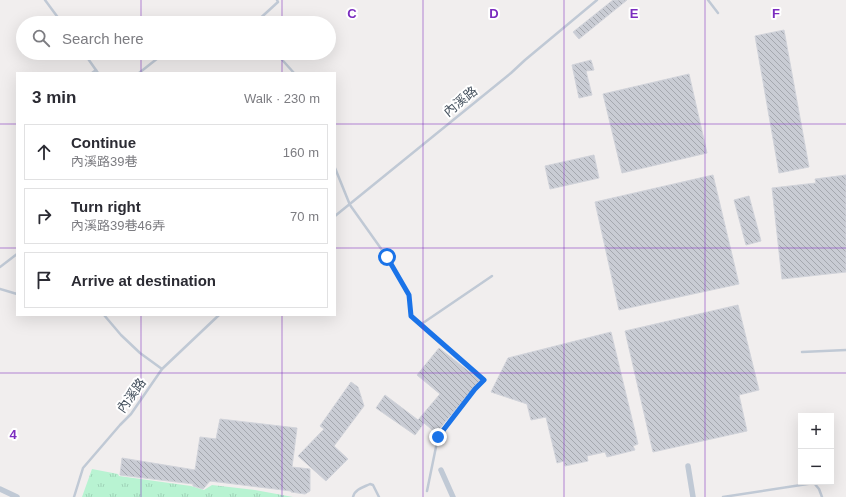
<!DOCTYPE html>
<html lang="en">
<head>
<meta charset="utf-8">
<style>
	:root { --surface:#fff; --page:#f7f7f7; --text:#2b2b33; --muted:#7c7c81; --line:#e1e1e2 }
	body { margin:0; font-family:Arial,"Noto Sans TC",sans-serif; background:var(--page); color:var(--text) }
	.controls { position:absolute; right:12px; bottom:12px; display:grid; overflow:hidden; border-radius:0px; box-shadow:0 4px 16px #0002 }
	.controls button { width:36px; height:36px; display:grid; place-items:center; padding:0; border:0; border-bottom:1px solid var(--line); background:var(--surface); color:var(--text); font:20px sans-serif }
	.stop { position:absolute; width:12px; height:12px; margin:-9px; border:3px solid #1a73e8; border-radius:50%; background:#fff }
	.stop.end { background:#1a73e8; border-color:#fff; box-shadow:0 1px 4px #0008 }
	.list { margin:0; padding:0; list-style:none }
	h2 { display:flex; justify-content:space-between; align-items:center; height:52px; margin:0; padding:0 16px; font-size:17px }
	h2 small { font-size:13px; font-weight:400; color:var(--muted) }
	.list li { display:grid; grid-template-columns:26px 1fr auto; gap:12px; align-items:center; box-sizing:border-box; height:56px; margin:0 8px 8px; padding:0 8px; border:1px solid var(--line); border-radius:0px }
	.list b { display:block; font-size:15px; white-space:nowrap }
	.list p { margin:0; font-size:13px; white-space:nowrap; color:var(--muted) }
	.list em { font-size:13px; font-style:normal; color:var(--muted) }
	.icon { flex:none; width:22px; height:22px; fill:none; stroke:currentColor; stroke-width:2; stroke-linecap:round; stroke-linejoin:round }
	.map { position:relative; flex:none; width:846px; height:497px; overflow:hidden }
	.search { position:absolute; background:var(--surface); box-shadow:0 4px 16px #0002; left:16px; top:16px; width:320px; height:44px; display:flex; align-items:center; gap:10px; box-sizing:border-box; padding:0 14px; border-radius:22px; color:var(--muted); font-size:15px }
	.panel { position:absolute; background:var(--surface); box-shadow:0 4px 16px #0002; left:16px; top:72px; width:320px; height:244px; border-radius:0px }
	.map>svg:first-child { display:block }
</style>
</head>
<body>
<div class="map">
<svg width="846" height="497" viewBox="0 0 846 497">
	<defs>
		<pattern id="park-tufts" width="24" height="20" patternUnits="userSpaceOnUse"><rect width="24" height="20" fill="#b8f3d2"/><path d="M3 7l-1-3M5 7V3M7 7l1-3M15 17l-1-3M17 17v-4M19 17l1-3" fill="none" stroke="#9fd2b7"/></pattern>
		<pattern id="building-back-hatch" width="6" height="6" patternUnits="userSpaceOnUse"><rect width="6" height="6" fill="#c9ccd4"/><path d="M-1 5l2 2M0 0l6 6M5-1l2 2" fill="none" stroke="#a5a8af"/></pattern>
	</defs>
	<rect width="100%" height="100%" fill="#f1eeee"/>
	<path fill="url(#park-tufts)" d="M92,469l26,5 1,2 72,10 13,4 8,-5 43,5 38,7h-211z"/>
	<g fill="url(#building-back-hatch)" stroke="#d1d3da">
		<path d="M613,0h14l-48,39 -6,-7z"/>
		<path d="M784,30l25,137 -30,6 -24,-137z"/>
		<path d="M591,60l3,10 -8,1 6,24 -13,3 -7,-33z"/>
		<path d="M689,74l18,79 -85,20 -19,-79z"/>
		<path d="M594,155l5,23 -49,11 -5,-23z"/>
		<path d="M713,175l26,109 -120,26 -24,-108z"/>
		<path d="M846,175v97l-64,7 -10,-91 44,-5 -1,-4z"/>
		<path d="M749,196l12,45 -15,4 -12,-45z"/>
		<path d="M738,305l21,85 -20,5 8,36 -94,21 -28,-121z"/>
		<path d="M611,332l27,112 -5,2 2,4 -28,7 -2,-5 -18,4 1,5 -23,5 -1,-5 -7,2 -11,-46 -15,3 -4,-16 -36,-12 17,-34z"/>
		<path d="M439,348l41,32 -44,53 -12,-10 -9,12 -39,-27 9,-13 33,25 22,-26 -23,-19z"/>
		<path d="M351,382l7,5 6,19 -30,40 14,13 -22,22 -28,-25 26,-27 -4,-3z"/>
		<path d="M220,419l77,9 -5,39 18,2v22l-5,3 -14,-2v-1l-81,-10 -7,8 -10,-3v-2l-73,-9 2,-17 73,12 5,-33 16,2z"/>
	</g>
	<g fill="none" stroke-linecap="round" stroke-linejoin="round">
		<g stroke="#c0c9d5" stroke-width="2.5">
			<path d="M45,0l17,23"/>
			<path d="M708,0l10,13"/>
			<path d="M255,23l23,-21 -1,-2"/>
			<path d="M84,53l14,20"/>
			<path d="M276,53l18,20"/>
			<path d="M92,73l4,-3"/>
			<path d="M139,73l19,-15"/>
			<path d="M335,168l15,37 37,52 22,38 2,21 74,64 -10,9 -37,48 -11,54"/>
			<path d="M335,216l176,-143 14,-13 72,-60"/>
			<path d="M0,267l17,-13"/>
			<path d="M0,289l17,5"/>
			<path d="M104,315l17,20 19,18 22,16"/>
			<path d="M420,325l72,-49"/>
			<path d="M802,352l44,-2"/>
			<path d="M74,497l9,-29 37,-43 11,-11 31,-45 57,-54"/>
			<path d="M353,497c2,-8 11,-10 17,-13l3,1 6,12"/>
			<path d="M723,497l91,-14 5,6 3,8"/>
		</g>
		<g stroke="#c0c9d5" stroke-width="5.5">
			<path d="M688,466l5,31"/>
			<path d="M441,470l12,27"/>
			<path d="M0,489l17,8"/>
		</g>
	</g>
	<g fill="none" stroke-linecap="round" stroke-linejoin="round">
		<path stroke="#1a73e8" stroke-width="5" d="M387,257l22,38 2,21 73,64 -9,9 -37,48"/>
	</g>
	<path fill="none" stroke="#7b2cbf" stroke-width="1" stroke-opacity="0.55" d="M141,0v23M282,0v23M423,0v497M564,0v497M705,0v497M141,53v20M282,53v20M0,124h17M335,124h511M0,248h17M335,248h511M141,315v182M282,315v182M0,373h846"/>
	<g text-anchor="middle" stroke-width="4" stroke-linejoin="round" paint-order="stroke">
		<g font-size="13" fill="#44505d" stroke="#fff">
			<text transform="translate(460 101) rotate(-39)" y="5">內溪路</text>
			<text transform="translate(131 395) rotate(-54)" y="5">內溪路</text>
		</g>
	</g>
	<g font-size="13" text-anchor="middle" font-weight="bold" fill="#7b2cbf" stroke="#fff" stroke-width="4" stroke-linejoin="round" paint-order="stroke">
		<text x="352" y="18">C</text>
		<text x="494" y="18">D</text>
		<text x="634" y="18">E</text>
		<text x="776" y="18">F</text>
		<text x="13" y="439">4</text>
	</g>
</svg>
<div class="controls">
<button>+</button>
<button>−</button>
</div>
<div class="stop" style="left:387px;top:257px"></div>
<div class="stop end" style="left:438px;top:437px"></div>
<div class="search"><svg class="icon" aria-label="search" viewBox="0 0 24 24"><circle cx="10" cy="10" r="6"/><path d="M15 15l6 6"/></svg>Search here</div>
<section class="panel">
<h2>3 min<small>Walk · 230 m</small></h2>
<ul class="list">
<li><svg class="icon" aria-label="ahead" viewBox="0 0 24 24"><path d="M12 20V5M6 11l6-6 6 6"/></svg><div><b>Continue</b><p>內溪路39巷</p></div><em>160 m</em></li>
<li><svg class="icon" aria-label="right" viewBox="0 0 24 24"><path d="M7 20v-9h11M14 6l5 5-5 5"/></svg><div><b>Turn right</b><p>內溪路39巷46弄</p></div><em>70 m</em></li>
<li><svg class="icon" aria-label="arrive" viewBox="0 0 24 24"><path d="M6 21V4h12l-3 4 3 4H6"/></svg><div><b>Arrive at destination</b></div></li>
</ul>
</section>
</div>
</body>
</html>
